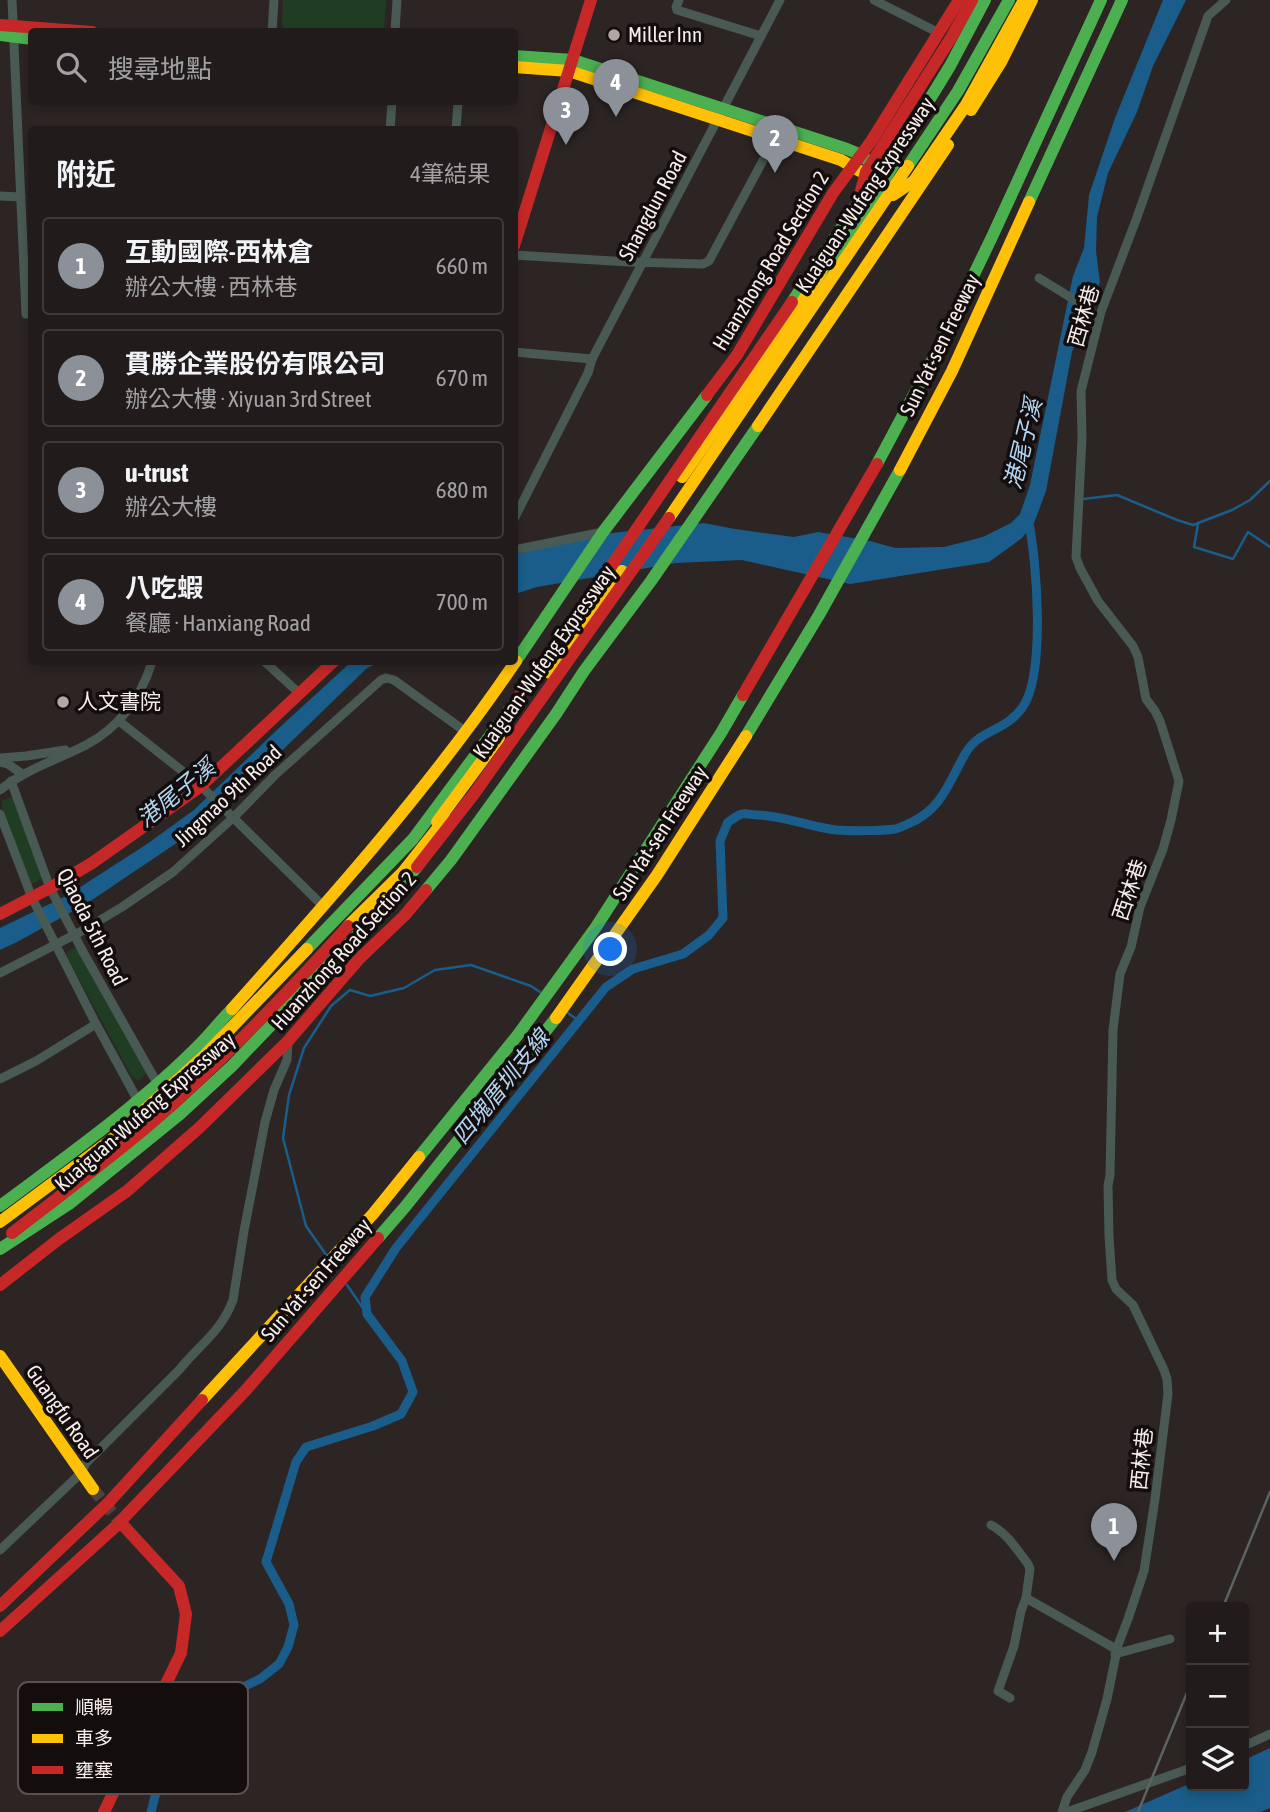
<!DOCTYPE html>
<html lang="zh-TW">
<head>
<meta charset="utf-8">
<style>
	:root { --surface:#211c1b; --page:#2d2928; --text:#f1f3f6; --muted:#a2a1a3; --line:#3e3a3a; --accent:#8c9099 }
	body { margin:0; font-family:"Asap Condensed","Noto Sans TC",sans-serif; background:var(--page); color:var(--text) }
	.controls { position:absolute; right:21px; bottom:21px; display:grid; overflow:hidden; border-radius:7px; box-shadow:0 4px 10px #0003 }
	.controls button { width:63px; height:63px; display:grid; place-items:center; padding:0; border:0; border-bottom:2px solid var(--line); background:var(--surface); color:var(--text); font:35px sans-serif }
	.you { position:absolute; left:611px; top:950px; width:24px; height:24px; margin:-18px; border:5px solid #fff; border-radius:50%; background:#1a73e8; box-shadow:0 0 0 10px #1a73e833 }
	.badge { display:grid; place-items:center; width:46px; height:46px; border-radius:50%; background:var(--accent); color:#fff; font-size:23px; font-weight:700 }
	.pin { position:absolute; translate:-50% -58px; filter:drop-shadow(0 2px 4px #0008) }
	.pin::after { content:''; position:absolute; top:37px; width:24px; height:21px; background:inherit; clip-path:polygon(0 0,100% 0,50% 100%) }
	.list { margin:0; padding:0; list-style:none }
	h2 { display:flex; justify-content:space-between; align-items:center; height:91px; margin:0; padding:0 28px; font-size:30px }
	h2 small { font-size:23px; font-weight:400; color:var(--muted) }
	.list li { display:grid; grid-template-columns:46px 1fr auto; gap:21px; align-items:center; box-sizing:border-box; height:98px; margin:0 14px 14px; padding:0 14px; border:2px solid var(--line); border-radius:7px }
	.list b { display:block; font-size:26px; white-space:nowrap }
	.list p { margin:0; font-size:23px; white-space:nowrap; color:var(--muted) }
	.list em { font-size:23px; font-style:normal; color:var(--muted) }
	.icon { flex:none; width:38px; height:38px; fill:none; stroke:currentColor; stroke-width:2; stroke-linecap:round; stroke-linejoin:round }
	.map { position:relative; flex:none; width:1270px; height:1812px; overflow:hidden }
	.search { position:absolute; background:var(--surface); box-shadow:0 4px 10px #0003; left:28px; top:28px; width:490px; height:77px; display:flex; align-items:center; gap:18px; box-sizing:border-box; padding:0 24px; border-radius:7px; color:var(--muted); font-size:26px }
	.panel { position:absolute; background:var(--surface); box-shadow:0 4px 10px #0003; left:28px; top:126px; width:490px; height:539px; border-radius:7px }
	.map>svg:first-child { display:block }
</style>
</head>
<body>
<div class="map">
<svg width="1270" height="1812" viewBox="0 0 1270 1812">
	<rect width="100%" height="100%" fill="#2c2524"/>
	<g fill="#203d23">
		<path d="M283,0h103l-2,31 -74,1 -26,-2 -2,-5z"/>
		<path d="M12,797l5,5 24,71v6l-9,5 -4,-3 -26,-73v-7z"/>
		<path d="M76,947l4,4 68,121 -10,9 -7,-6 -64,-118v-5z"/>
	</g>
	<g fill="#1a5d8a">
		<path d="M1163,0h23l-33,66 -16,46 -29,61 -11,44 -1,34 4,31 -28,70 -26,139 -12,32 -12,15 -33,24 -139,22 -108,-24 -66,3 -139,24 -22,7v-39l60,-18 129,-14 31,6 59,8 24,-5 52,9 25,7 49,-1 39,-10 28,-14 9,-9 10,-29 43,-209 11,-28 5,-53 26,-77z"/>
		<path d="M351,662h28l-13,7 -142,138 -34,27 -104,70 -69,38 -17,8v-22l68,-33 79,-51 47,-34 85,-82z"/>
		<path d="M1270,1748v60l-9,4h-136l66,-29v3h53v-26z"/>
	</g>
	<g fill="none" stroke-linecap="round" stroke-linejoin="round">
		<g stroke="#1a5d8a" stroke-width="2.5">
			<path d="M1083,499l34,-4 60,25 16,5 39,-15 18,-10 20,-19"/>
			<path d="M1198,524l-4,23 39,12 15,-27 22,15"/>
			<path d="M568,1013l11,8"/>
			<path d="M327,1256l-21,-30 -23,-88 6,-43 15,-47 27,-42 19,-16 20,6 34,-8 31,-18 36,-5 60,21 9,6"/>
			<path d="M347,1285l20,29"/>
		</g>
		<path stroke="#1a5d8a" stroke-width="9" d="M151,1812l19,-74 9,-13 43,-28 38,-18 19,-15 9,-17 6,-22 -5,-21 -23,-42 30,-100 10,-15 67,-21 28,-12 12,-22 -11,-31 -35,-47 -2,-17 31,-49 210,-261 27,-18 50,-15 26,-19 14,-17 -3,-77 8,-19c4,-2 9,-7 14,-8 4,-1 11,1 16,1 27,1 52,12 78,15 14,1 46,1 59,-1 5,-1 10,-4 15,-6 32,-14 39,-41 55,-69 14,-25 40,-22 57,-46 24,-32 15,-150 6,-189"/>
		<path stroke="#4a4342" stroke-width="12" stroke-dasharray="12 6" stroke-linecap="butt" d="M93,1489l27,33"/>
		<g stroke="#495953" stroke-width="9">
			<path d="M12,0l14,314h6"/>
			<path d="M679,0l-3,7 1,3 84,26"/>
			<path d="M874,0l65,33"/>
			<path d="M272,32l2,-32"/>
			<path d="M395,32l2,-32"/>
			<path d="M390,130l2,-28"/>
			<path d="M456,130l2,-28"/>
			<path d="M0,196l21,1"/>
			<path d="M514,255l115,7 74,2 6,-3 66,-123"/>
			<path d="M1039,278l52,32"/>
			<path d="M514,352l78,7 188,-359"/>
			<path d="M514,519l74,-146 4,-14"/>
			<path d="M514,550l89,-18"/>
			<path d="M265,662l35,32"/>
			<path d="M119,721l81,64 123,121"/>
			<path d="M0,758l26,-2 39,-6"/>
			<path d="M0,762l8,2 14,10"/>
			<path d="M11,781l39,107 32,62 75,133"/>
			<path d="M0,790c26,-21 57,-30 86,-45 34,-18 55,-48 66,-83"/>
			<path d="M0,814l32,84 64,126 41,75"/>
			<path d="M0,973l82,-42 40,-24 51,-35 61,-55 41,-42 106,-95 5,-2 8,2 72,52"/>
			<path d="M0,1079l36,-18 60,-37"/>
			<path d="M991,1525c16,8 27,26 37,39l2,5 -4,29 -5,13 -7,35 -16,45 12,7"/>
			<path d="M0,1550l81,-77 5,-10 94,-94c20,-25 41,-37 53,-69l11,-69 21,-109 9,-32 13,-30 1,-19"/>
			<path d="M1026,1598l90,51"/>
			<path d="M1115,1654l55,-15"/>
			<path d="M1244,1746l26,-12"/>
			<path d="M1062,1812l5,-15 18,-27 7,-18 15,-53 11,-54 10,-26 16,-48 11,-72 13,-105 -1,-15 -3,-9 -31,-65 -17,-16 -4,-9 -3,-44 -1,-50 2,-11 3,-145 7,-56 11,-27 9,-40 23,-58 8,-29 8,-39 -19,-60 -5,-10 -9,-12 -8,-42 -5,-11 -35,-45 -18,-33 -4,-11 6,-119 -1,-47 20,-79 35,-92 72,-204 18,-16"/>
			<path d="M1067,1812l124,-44"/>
		</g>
		<g stroke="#4caf50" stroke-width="12">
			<path d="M0,35l32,4"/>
			<path d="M514,56l59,4 274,89 14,6 6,5"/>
			<path d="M908,166l50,-75 51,-91"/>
			<path d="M1029,202l93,-202"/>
			<path d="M821,282l73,-118"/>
			<path d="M792,302l67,-101 47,-63 44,-72 35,-66"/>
			<path d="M877,464l58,-109 56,-116 110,-239"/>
			<path d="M516,661l87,-129 104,-137"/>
			<path d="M746,736l73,-121 81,-145"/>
			<path d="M426,890l25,-30 105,-146 28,-43 67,-90 107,-155"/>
			<path d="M307,949l106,-110 102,-137"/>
			<path d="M419,1157l98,-121 79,-109 125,-194 22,-38"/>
			<path d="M0,1206c67,-50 141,-102 200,-162 11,-11 21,-24 32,-35"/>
			<path d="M378,1238l27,-31 151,-189"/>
			<path d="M0,1249l69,-45 111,-90 52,-48 128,-134 57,-65"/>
		</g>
		<g stroke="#ffc107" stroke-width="12">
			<path d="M514,67l55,4 272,89 19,11"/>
			<path d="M971,110l30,-48 31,-62"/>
			<path d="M893,195l21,-14 52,-76 58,-105"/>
			<path d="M758,426l190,-281"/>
			<path d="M900,470l52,-99 77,-169"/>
			<path d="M682,477l106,-152 33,-53"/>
			<path d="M669,518l239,-352"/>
			<path d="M550,673l72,-102"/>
			<path d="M437,822l62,-84"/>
			<path d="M348,926l55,-54 42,-53"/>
			<path d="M232,1009c100,-112 200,-224 284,-348"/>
			<path d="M556,1018l101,-143 89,-139"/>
			<path d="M0,1222l116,-86 89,-81 102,-106"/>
			<path d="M0,1356l93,133"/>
			<path d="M202,1400l171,-186 46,-57"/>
		</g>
		<g stroke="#c62828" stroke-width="12">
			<path d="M0,25l92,7"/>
			<path d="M859,198l7,-26 85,-134 21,-38"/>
			<path d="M514,246l77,-246"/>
			<path d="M707,395l30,-40 96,-162 39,-53 87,-140"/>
			<path d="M743,695l134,-231"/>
			<path d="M515,702l84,-118 193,-282"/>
			<path d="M417,867l57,-73 195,-276"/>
			<path d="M0,914l50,-26 42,-25 109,-77 132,-124"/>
			<path d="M12,1233c45,-35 91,-69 135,-106 72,-62 137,-130 201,-201"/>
			<path d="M0,1285l59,-46 68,-48 72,-63 89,-87 71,-82 45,-43 22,-26"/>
			<path d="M0,1606l109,-104 93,-102"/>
			<path d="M0,1631l115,-104 131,-137 132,-152"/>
			<path d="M104,1812l77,-159 5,-39 -7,-28 -59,-64"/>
		</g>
		<g stroke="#5d6460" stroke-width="2.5">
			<path d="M1223,1607l47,-115"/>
			<path d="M1138,1812l53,-129"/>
		</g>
	</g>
	<g fill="#afa8a5" stroke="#130e0d" stroke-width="2.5">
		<circle cx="614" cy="35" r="7"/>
		<circle cx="63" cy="702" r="7"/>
	</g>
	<g text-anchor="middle" stroke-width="7" stroke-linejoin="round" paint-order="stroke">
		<g font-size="21" fill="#f5eeeb" stroke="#130e0d" text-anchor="start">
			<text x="628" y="42">Miller Inn</text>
			<text x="77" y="709">人文書院</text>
		</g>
		<g font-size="21" fill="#f5eeeb" stroke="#130e0d">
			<text transform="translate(865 195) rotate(-56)" y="7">Kuaiguan-Wufeng Expressway</text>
			<text transform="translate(653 206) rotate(-62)" y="7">Shangdun Road</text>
			<text transform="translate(771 261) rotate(-59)" y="7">Huanzhong Road Section 2</text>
			<text transform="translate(1084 316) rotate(-74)" y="7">西林巷</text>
			<text transform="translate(940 345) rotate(-64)" y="7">Sun Yat-sen Freeway</text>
			<text transform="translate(544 662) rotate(-55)" y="7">Kuaiguan-Wufeng Expressway</text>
			<text transform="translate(228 796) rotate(-43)" y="7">Jingmao 9th Road</text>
			<text transform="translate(660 833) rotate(-57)" y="7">Sun Yat-sen Freeway</text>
			<text transform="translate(1130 890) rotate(-71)" y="7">西林巷</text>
			<text transform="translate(92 927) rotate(63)" y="7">Qiaoda 5th Road</text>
			<text transform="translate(344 951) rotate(-48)" y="7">Huanzhong Road Section 2</text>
			<text transform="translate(145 1112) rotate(-41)" y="7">Kuaiguan-Wufeng Expressway</text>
			<text transform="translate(316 1280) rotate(-49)" y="7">Sun Yat-sen Freeway</text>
			<text transform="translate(62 1412) rotate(55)" y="7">Guangfu Road</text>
			<text transform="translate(1142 1459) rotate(-84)" y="7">西林巷</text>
		</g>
		<g font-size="23" font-style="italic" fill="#b3d5f2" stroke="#130e0d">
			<text transform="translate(1023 444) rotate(-76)" y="8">港尾子溪</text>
			<text transform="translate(176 793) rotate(-39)" y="8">港尾子溪</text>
			<text transform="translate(501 1087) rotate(-51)" y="8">四塊厝圳支線</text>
		</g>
	</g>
	<rect x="18" y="1682" width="230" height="112" rx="10" fill="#130e0d" stroke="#575150" stroke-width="2"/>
	<rect x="32" y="1703" width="31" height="8" fill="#4caf50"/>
	<rect x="32" y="1734" width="31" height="9" fill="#ffc107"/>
	<rect x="32" y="1766" width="31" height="8" fill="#c62828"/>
	<g font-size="19" fill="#f5eeeb">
		<text x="75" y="1714">順暢</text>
		<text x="75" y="1745">車多</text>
		<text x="75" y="1777">壅塞</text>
	</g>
</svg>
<div class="controls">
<button>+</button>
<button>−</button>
<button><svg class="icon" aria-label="layers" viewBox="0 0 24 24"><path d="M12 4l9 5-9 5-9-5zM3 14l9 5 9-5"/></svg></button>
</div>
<div class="you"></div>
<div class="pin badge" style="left:1114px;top:1561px">1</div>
<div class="pin badge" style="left:775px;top:173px">2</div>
<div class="pin badge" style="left:566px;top:145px">3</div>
<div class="pin badge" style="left:616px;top:117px">4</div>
<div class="search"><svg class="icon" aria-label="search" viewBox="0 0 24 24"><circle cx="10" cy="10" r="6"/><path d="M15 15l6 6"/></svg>搜尋地點</div>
<section class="panel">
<h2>附近<small>4筆結果</small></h2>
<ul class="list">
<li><span class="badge">1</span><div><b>互動國際-西林倉</b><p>辦公大樓 · 西林巷</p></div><em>660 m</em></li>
<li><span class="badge">2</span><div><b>貫勝企業股份有限公司</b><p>辦公大樓 · Xiyuan 3rd Street</p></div><em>670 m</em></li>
<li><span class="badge">3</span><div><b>u-trust</b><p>辦公大樓</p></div><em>680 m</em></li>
<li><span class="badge">4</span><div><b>八吃蝦</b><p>餐廳 · Hanxiang Road</p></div><em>700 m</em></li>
</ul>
</section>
</div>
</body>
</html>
